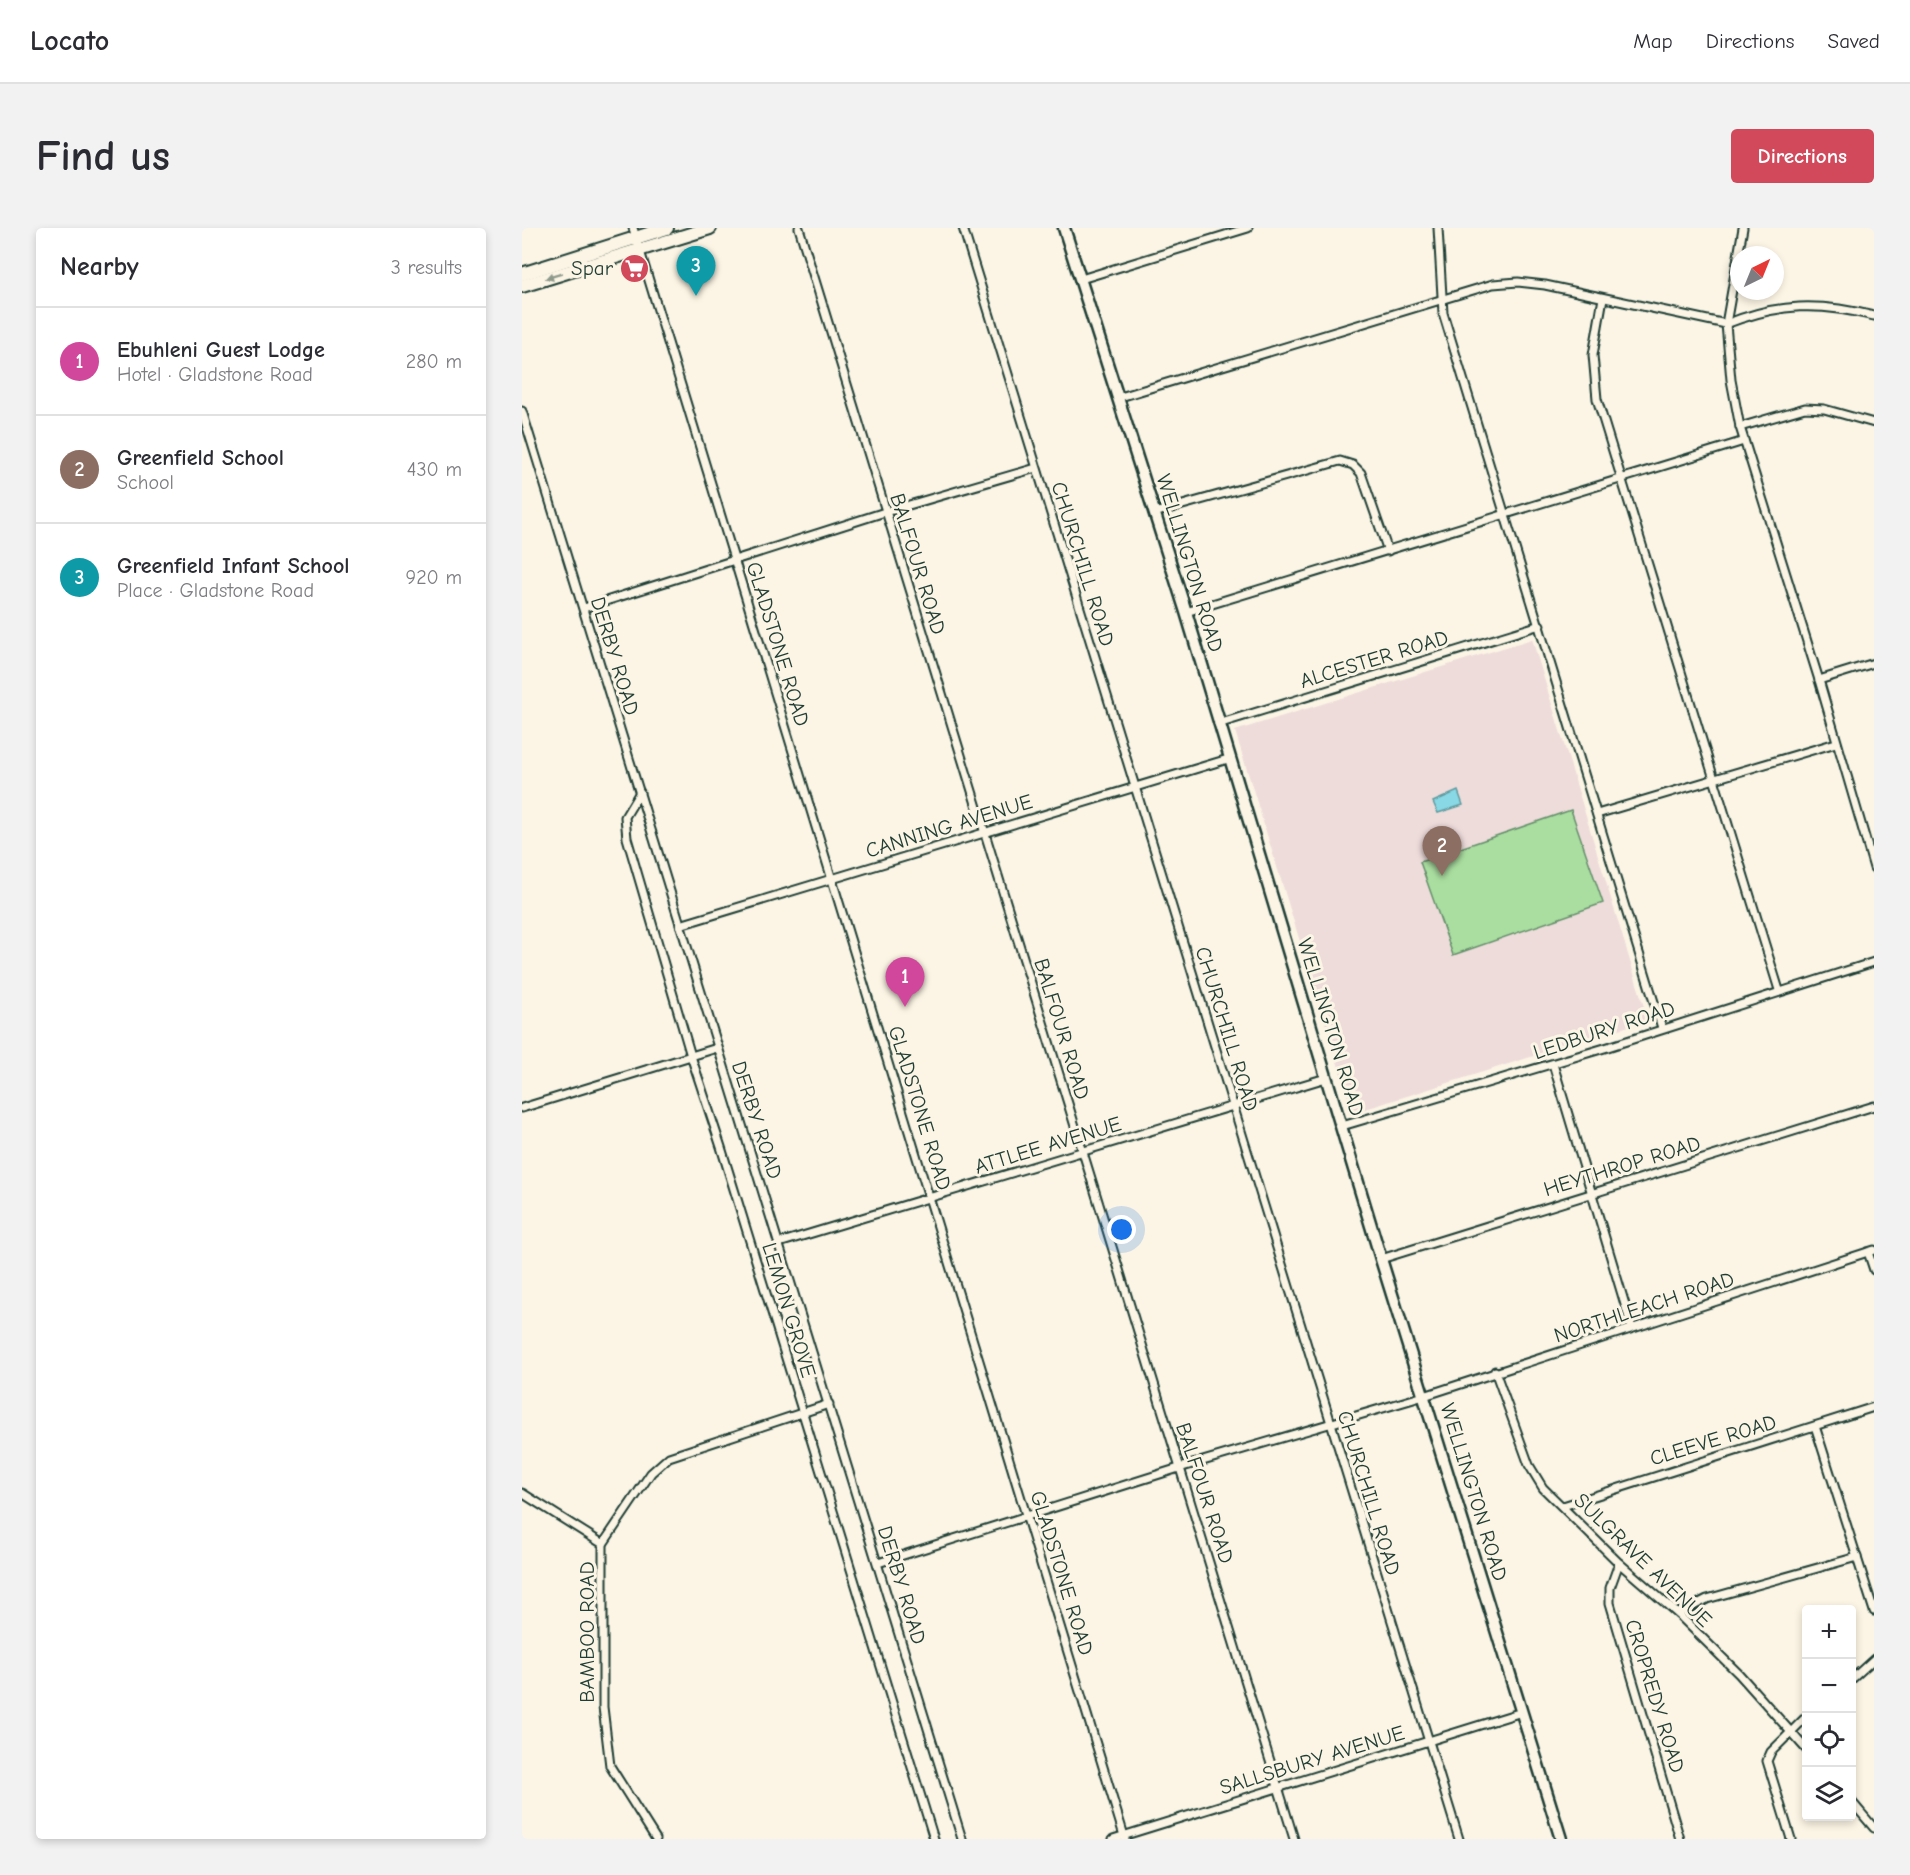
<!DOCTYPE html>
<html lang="en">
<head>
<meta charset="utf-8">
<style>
	:root { --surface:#fff; --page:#f2f2f3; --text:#2b2b33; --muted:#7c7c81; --line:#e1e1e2; --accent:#d1495b }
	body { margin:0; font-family:"Comic Neue",sans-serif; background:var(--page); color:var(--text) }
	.controls { position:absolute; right:18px; bottom:18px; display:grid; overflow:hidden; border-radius:6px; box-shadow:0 3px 9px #0003 }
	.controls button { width:54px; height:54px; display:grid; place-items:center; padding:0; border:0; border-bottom:2px solid var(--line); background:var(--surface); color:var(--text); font:30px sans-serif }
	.compass { position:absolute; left:1208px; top:18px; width:54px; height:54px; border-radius:50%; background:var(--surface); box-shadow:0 3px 9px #0003; rotate:43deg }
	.you { position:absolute; left:600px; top:1002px; width:21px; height:21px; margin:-15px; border:4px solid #fff; border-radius:50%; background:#1a73e8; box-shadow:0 0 0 9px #1a73e833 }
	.badge { display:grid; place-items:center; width:39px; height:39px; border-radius:50%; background:var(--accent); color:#fff; font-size:20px; font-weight:700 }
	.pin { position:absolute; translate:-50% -50px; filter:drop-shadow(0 2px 3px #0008) }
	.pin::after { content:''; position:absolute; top:32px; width:21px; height:18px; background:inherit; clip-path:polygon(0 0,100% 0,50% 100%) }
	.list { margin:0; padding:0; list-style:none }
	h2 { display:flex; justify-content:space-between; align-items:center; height:78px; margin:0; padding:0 24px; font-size:26px }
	h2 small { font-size:20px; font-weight:400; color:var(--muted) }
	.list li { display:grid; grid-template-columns:39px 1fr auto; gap:18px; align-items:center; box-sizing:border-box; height:108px; padding:0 24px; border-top:2px solid var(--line) }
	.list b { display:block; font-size:22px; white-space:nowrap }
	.list p { margin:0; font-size:20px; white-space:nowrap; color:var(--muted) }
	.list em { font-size:20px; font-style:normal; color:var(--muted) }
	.icon { flex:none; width:33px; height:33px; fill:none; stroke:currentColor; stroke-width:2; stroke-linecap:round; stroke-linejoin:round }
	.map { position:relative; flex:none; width:1352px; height:1611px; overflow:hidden; border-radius:6px }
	header { display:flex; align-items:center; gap:36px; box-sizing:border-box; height:84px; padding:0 30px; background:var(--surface); border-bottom:2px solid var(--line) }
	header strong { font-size:28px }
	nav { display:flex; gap:33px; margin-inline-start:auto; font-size:21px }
	.intro { display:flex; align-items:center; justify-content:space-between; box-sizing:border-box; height:144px; padding:0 36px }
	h1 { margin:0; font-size:42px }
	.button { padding:15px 27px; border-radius:6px; background:var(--accent); color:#fff; font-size:21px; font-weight:700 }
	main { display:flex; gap:36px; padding:0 36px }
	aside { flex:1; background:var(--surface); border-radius:6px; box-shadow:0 3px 9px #0003 }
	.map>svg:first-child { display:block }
</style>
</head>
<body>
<header>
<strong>Locato</strong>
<nav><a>Map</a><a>Directions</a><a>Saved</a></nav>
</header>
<div class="intro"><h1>Find us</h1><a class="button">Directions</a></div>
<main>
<aside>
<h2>Nearby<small>3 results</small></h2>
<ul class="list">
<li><span class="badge" style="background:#d1479c">1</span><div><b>Ebuhleni Guest Lodge</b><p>Hotel · Gladstone Road</p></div><em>280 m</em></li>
<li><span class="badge" style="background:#8d6e63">2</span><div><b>Greenfield School</b><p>School</p></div><em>430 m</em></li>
<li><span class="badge" style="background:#0f9aa8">3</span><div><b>Greenfield Infant School</b><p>Place · Gladstone Road</p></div><em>920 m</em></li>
</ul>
</aside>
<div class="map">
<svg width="1352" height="1611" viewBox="0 0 1352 1611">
	<rect width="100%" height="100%" fill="#fcf5e5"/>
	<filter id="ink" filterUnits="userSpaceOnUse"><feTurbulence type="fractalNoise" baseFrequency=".0167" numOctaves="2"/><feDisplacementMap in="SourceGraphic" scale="12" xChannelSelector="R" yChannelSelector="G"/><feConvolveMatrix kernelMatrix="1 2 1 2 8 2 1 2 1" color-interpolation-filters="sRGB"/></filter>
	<g filter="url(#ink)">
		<path fill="#eedcdb" d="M1010,411l116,381 -295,93 -118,-382z"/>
		<path fill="#aadea0" stroke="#648e6a" stroke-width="1.5" d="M1049,582l32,93 -150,52 -33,-93z"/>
		<path fill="#89d8e5" stroke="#5f9a9e" stroke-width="1.5" d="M936,563l5,14 -25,8 -5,-11z"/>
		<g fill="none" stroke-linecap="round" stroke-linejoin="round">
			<defs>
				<g id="minor">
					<path d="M111,0l492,1611"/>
					<path d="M277,0l495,1611"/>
					<path d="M441,0l496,1611"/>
					<path d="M916,0l5,85 219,715"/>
					<path d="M1221,0l-17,96 5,56 9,47 79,253 55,188"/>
					<path d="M559,51l167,-51"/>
					<path d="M1081,70l-10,57 4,44 182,591"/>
					<path d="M595,170l376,-114 25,-2 27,3 181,39c53,-21 93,-22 148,-8"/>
					<path d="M0,183l440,1428"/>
					<path d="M1218,199l65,-19 19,1 50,14"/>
					<path d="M632,285l186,-52 13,4 8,8 27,78"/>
					<path d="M62,380l301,-96 151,-44"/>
					<path d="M664,384l558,-171"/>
					<path d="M1297,452l55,-17"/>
					<path d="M696,496l322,-99"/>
					<path d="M118,564l-15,25 2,21 64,218 30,91 213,692"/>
					<path d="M1075,586l239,-71"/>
					<path d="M158,697l548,-166"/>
					<path d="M1031,836l79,264"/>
					<path d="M0,880l195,-60"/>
					<path d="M820,898l266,-79 266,-85"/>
					<path d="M257,1015l547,-165"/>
					<path d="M1346,1024l6,18"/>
					<path d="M859,1031l493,-153"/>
					<path d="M973,1143l34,94 14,23 76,75 59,51 61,60 67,75"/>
					<path d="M1293,1198l59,185"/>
					<path d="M0,1265l81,51"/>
					<path d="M1041,1278l311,-99"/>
					<path d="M356,1335l301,-95 245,-72 450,-146"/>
					<path d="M1097,1335l-9,25v15l70,236"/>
					<path d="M1156,1386l29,-15 150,-42"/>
					<path d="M1330,1451l22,-20"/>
					<path d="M1330,1574l22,26"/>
					<path d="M134,1611l-46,-73 -7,-59v-163l48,-71 18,-16 160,-53"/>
					<path d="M591,1611l409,-127"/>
					<path d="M1269,1611l-24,-78 4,-9 35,-35"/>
				</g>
				<path id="secondary" d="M542,0l122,384 195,647 180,580"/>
				<g id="trunk">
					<path d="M0,46l145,-46"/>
					<path d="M0,58l188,-58"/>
				</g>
			</defs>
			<use href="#minor" stroke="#1f3d34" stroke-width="11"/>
			<use href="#secondary" stroke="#1f3d34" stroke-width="15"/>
			<use href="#trunk" stroke="#1f3d34" stroke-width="16"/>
			<use href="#minor" stroke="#fcf5e5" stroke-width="7"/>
			<use href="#secondary" stroke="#fcf5e5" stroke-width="10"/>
			<use href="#trunk" stroke="#fcf5e5" stroke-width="12"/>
		</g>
		<defs><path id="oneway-solid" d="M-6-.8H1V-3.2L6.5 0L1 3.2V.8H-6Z" transform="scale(1.5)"/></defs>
		<use fill="#8e998c" href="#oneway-solid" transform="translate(32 48) rotate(163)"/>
	</g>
	<defs>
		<symbol id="supermarket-disc" viewBox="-11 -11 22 22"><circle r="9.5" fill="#d1495b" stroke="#fcf5e5"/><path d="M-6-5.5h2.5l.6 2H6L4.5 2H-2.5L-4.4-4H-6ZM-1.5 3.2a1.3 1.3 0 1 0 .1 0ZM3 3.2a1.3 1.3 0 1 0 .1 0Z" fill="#fff"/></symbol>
	</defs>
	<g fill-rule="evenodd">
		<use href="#supermarket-disc" x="96" y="24" width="33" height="33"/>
	</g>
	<g text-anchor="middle" stroke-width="6" stroke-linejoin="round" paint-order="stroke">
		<g font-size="21" fill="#1f3d34" stroke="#fcf5e5" text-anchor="end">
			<text x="91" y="47">Spar</text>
		</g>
		<g font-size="21" fill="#1f3d34" stroke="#fcf5e5">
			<text transform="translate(668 335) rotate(73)" y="7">WELLINGTON ROAD</text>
			<text transform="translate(396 336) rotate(73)" y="7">BALFOUR ROAD</text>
			<text transform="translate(561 336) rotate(73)" y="7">CHURCHILL ROAD</text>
			<text transform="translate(256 416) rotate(73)" y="7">GLADSTONE ROAD</text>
			<text transform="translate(93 428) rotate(73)" y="7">DERBY ROAD</text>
			<text transform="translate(852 431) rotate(-17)" y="7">ALCESTER ROAD</text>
			<text transform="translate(427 598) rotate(-17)" y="7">CANNING AVENUE</text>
			<text transform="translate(809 799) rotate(73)" y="7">WELLINGTON ROAD</text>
			<text transform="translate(540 801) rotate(73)" y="7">BALFOUR ROAD</text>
			<text transform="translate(705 801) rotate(73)" y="7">CHURCHILL ROAD</text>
			<text transform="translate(1082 802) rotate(-18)" y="7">LEDBURY ROAD</text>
			<text transform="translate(398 880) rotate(73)" y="7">GLADSTONE ROAD</text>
			<text transform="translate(235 892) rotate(72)" y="7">DERBY ROAD</text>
			<text transform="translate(526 917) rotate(-17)" y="7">ATTLEE AVENUE</text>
			<text transform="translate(1100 938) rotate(-17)" y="7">HEYTHROP ROAD</text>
			<text transform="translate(1122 1079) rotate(-18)" y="7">NORTHLEACH ROAD</text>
			<text transform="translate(267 1082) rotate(73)" y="7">LEMON GROVE</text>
			<text transform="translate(1191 1212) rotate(-17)" y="7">CLEEVE ROAD</text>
			<text transform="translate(952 1264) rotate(73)" y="7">WELLINGTON ROAD</text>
			<text transform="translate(683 1265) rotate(72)" y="7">BALFOUR ROAD</text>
			<text transform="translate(847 1265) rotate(73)" y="7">CHURCHILL ROAD</text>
			<text transform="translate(1121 1332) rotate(44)" y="7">SULGRAVE AVENUE</text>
			<text transform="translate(540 1345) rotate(73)" y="7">GLADSTONE ROAD</text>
			<text transform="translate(380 1357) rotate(73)" y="7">DERBY ROAD</text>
			<text transform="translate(65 1404) rotate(-90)" y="7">BAMBOO ROAD</text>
			<text transform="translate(1133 1468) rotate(73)" y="7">CROPREDY ROAD</text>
			<text transform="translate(790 1532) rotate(-17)" y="7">SALLSBURY AVENUE</text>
		</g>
	</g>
</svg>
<div class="controls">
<button>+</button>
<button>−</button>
<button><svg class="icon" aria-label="locate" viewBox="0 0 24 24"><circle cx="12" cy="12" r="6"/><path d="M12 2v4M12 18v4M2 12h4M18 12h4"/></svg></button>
<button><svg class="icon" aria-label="layers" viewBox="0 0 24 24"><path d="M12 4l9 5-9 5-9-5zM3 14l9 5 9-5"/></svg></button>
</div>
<svg class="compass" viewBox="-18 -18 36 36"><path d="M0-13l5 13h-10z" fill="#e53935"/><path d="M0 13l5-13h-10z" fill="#7c7c81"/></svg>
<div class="you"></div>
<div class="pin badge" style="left:383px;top:779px;background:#d1479c">1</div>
<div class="pin badge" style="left:920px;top:648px;background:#8d6e63">2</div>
<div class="pin badge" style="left:174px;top:68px;background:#0f9aa8">3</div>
</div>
</main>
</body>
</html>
